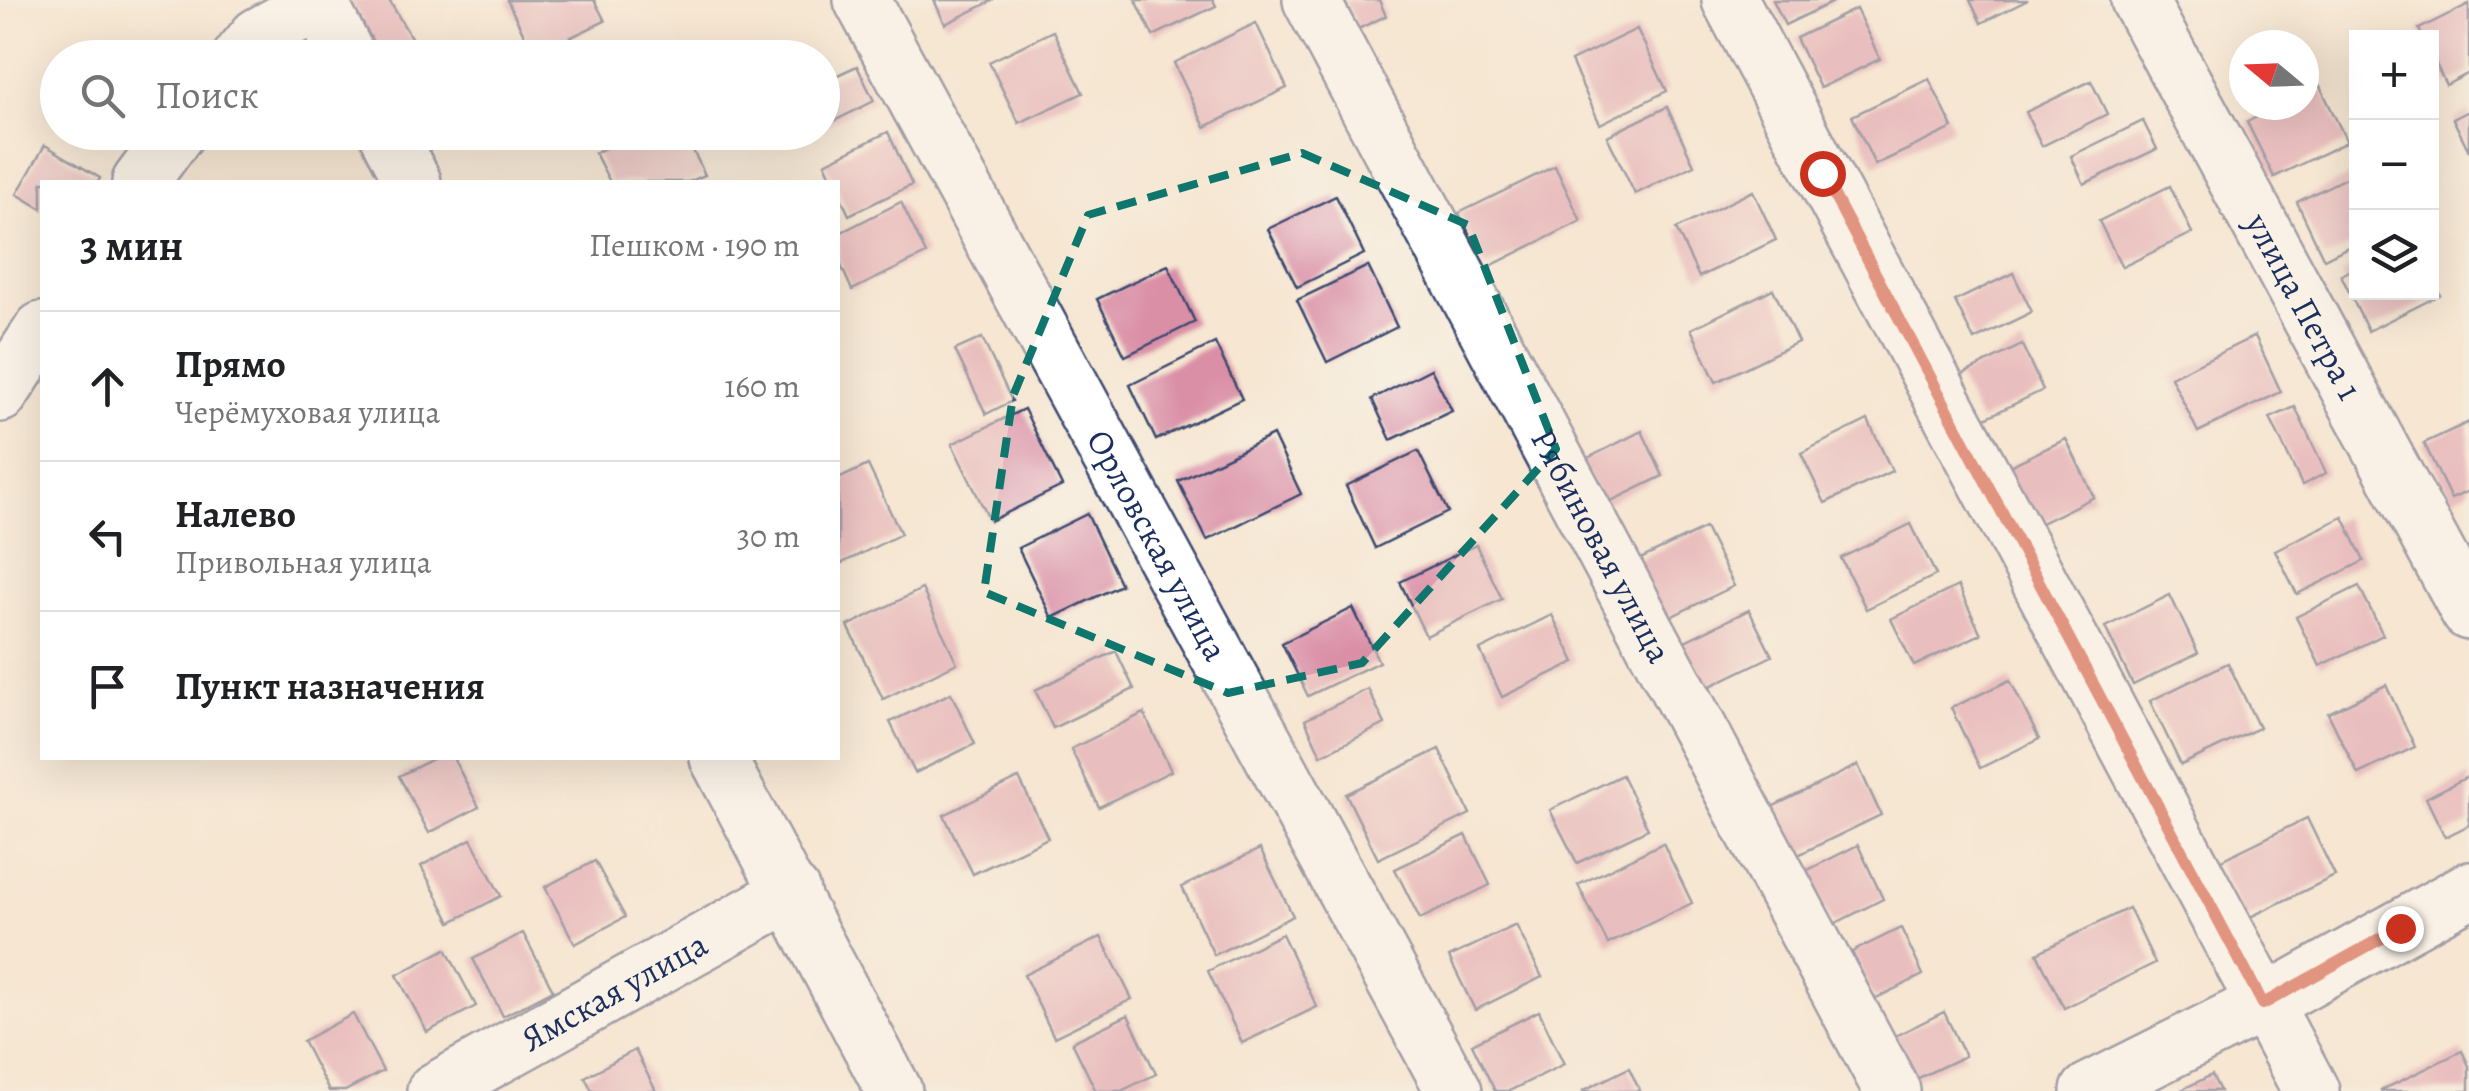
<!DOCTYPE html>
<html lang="ru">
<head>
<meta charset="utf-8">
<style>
	:root { --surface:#fff; --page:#f2f2f2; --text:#202124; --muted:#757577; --line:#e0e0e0 }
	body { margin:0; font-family:Alegreya,serif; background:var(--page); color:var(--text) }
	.controls { position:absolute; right:30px; top:30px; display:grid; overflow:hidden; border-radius:0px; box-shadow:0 10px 40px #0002 }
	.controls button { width:90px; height:90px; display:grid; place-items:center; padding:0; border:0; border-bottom:2px solid var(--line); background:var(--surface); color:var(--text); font:50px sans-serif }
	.compass { position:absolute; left:2229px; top:30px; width:90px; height:90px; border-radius:50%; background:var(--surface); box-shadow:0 10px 40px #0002; rotate:289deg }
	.stop { position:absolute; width:30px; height:30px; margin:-22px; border:8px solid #c8321e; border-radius:50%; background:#fff }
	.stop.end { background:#c8321e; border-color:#fff; box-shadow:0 2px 10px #0008 }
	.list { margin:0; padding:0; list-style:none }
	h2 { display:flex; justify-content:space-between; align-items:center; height:130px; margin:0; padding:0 40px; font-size:42px }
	h2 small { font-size:32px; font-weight:400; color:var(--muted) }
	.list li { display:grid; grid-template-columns:65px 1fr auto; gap:30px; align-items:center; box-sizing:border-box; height:150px; padding:0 40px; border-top:2px solid var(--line) }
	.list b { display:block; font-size:38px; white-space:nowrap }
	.list p { margin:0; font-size:32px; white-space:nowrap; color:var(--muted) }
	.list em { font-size:32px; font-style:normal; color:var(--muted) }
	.icon { flex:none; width:55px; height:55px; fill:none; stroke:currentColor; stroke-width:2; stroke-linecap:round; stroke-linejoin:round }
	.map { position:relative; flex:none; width:2469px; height:1091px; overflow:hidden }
	.search { position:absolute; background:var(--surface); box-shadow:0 10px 40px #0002; left:40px; top:40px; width:800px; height:110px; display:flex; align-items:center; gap:25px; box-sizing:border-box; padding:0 35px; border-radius:55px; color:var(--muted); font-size:38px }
	.panel { position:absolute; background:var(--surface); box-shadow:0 10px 40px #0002; left:40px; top:180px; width:800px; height:580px; border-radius:0px }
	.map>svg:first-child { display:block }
</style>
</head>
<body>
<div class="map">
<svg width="2469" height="1091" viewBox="0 0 2469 1091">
	<rect width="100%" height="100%" fill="#f7f3e8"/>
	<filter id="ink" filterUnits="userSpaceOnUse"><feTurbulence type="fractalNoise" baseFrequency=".01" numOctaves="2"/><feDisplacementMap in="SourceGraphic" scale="20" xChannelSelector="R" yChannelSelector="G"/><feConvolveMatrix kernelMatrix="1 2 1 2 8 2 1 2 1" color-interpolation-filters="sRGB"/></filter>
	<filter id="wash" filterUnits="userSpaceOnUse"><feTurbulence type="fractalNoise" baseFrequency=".0048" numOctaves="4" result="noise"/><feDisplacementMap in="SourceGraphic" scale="40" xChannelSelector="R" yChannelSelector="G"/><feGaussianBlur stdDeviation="2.25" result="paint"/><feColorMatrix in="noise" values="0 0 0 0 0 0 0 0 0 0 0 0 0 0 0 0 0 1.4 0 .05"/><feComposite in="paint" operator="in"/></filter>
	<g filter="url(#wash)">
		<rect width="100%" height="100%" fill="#f6e6d2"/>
		<g id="blocks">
			<g fill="#da8fa7">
				<path d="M350,0h39l30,51 -13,7h-24z"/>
				<path d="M507,0h87l11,21 -71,34z"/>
				<path d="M934,0h60l-49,24z"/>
				<path d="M1136,0h77l3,6 -63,30z"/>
				<path d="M1344,0h35l7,16 -28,13z"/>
				<path d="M1773,0h64l-52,25z"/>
				<path d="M1970,0h58l-47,23z"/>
				<path d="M2469,4v69l-23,12 -14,-29v-18h-9l-4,-9z"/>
				<path d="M1856,9l24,50 -60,29 -24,-50z"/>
				<path d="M1256,23l31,65 -82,39 -31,-64z"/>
				<path d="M1637,29l30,62 -67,33 -29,-63z"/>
				<path d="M1053,31l30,62 -64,30 -30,-61z"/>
				<path d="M857,66l17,35 -52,26v-45z"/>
				<path d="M1929,79l24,49 -78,37 -23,-49z"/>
				<path d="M2091,81l16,33 -65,32 -16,-34z"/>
				<path d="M2320,86l27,56 -73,35 -27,-55 34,-17h23v-11z"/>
				<path d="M1667,107l27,58 -59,29 -28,-58z"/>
				<path d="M2469,111v40l-16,-32z"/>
				<path d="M2143,121l14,28 -73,35 -13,-28z"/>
				<path d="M575,132h38l-31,15z"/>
				<path d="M637,132h47l21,43 -16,7h-79l-15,-29z"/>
				<path d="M888,132l24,53 -63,30 -24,-52z"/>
				<path d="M45,145l55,33 -2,4h-56v27l-25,-15z"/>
				<path d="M1555,166l26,55 -95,47 -27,-55z"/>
				<path d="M2356,173v70l-32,16 -27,-57z"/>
				<path d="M2170,186l22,47 -70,34 -23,-46z"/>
				<path d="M1753,191l23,49 -77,37 -23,-48z"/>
				<path d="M1336,196l28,58 -67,33 -29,-58z"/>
				<path d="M901,202l25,52 -74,36 -14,-31v-25z"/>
				<path d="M1168,265l27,57 -70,34 -28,-57z"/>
				<path d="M1368,266l29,61 -70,35 -30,-62z"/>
				<path d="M2356,267v25h76v-15l8,18 -72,36 -27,-56z"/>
				<path d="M2013,273l19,39 -58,28 -19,-39z"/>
				<path d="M1773,289l25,53 -82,40 -25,-53z"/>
				<path d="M2255,336l26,56 -83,40 -27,-55z"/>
				<path d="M982,338l30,63 -26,13 -31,-64z"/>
				<path d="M1215,343l27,56 -86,41 -26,-55z"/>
				<path d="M2022,345l21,45 -64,31 -22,-44z"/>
				<path d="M1431,369l21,42 -61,29 -19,-41z"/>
				<path d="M2295,407l31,66 -24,12 -32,-67z"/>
				<path d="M1024,409l38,77 -72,35 -38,-77z"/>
				<path d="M1868,420l24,51 -67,32 -24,-50z"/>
				<path d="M2469,422v69l-18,8 -27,-56z"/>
				<path d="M1642,431l21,45 -62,30 -21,-44z"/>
				<path d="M1273,435l28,59 -94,46 -29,-59z"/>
				<path d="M2066,439l28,58 -63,31 -28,-59z"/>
				<path d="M1418,451l30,61 -73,36 -29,-62z"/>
				<path d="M868,465l33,69 -63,31v-86z"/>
				<path d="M1087,514l34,71 -69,33 -34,-70z"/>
				<path d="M2343,517l21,44 -67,33 -22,-44z"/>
				<path d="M1911,524l25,51 -70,34 -25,-51z"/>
				<path d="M1705,528l29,58 -70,34 -28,-59z"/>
				<path d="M1476,545l26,54 -76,37 -26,-54z"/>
				<path d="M1958,586l23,48 -67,32 -23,-47z"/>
				<path d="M2359,586l24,49 -63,31 -24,-49z"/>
				<path d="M922,589l35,74 -74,36 -35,-73z"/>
				<path d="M2170,595l28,58 -65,32 -28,-58z"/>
				<path d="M1353,608l26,54 -71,34 -26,-53z"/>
				<path d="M1749,610l23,46 -68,33 -23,-46z"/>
				<path d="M1552,615l23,47 -73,35 -22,-47z"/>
				<path d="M1116,651l18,38 -81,39 -18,-38z"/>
				<path d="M2228,663l31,65 -78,37 -31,-64z"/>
				<path d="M2010,680l29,59 -59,29 -29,-60z"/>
				<path d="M2386,685l29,62 -57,27 -30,-61z"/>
				<path d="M1368,689l17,35 -64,31 -16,-35z"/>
				<path d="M951,693l24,51 -60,29 -25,-51z"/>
				<path d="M1144,713l27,58 -72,36 -28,-58z"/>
				<path d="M1439,749l31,65 -92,45 -32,-65z"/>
				<path d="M435,758h18l26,49 -50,26 -30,-57z"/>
				<path d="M1858,765l23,50 -85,41 -24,-49z"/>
				<path d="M1622,775l26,54 -71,34 -27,-53z"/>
				<path d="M2469,776v49l-24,12 -19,-39z"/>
				<path d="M1019,778l29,60 -75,36 -29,-59z"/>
				<path d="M2307,818l28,58 -91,44 -27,-58z"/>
				<path d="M1466,835l24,50 -70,34 -25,-50z"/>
				<path d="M471,839l30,57 -50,26 -30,-56z"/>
				<path d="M1663,843l29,60 -84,41 -30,-59z"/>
				<path d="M1858,845l25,54 -51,26 -26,-54z"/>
				<path d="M1260,849l33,67 -79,39 -32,-68z"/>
				<path d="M595,861l30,56 -50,27 -30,-57z"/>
				<path d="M2129,908l26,55 -91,45 -27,-55z"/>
				<path d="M1516,925l26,52 -67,33 -26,-53z"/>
				<path d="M1901,928l22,47 -49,24 -22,-47z"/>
				<path d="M523,933l30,57 -50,26 -30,-57z"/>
				<path d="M1282,934l35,73 -75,36 -34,-72z"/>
				<path d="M1101,937l31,62 -78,38 -30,-62z"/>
				<path d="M446,949l30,57 -49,26 -30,-57z"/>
				<path d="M1539,1011l25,53 -55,27h-14l-23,-47z"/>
				<path d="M1944,1012l21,44 -55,26 -21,-43z"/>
				<path d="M353,1014l30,57 -38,20h-16l-26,-50z"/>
				<path d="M1128,1015l28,59 -35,17h-25l-24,-49z"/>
				<path d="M635,1050l21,41h-64l-7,-14z"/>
				<path d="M2462,1051l7,15v25h-89z"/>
				<path d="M1629,1068l11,23h-58z"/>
				<path d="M2212,1075l8,16h-41z"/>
			</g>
		</g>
	</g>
	<g filter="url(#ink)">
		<use href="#blocks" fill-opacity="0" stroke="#3c4a6f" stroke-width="2.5"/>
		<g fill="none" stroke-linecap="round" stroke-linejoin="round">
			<defs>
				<g id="minor">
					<path id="s1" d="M862,0l592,1091"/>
					<path id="s2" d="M1311,0l581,1091"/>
					<path d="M1730,0l581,1091"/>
					<path id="s3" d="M2139,0l330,612"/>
					<path d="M240,58l18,-22 61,-34"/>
					<path d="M140,182l37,-50"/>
					<path d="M0,394l42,-64"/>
					<path id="s4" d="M435,1091l357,-199"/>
					<path d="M2089,1091l174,-87 206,-114"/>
				</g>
				<g id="major">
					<path d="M318,0l30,58"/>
					<path d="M387,132l26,50"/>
					<path d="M718,758l176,333"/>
				</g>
			</defs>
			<use href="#minor" stroke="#3c4a6f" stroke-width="60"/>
			<use href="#major" stroke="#3c4a6f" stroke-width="60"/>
			<use href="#minor" stroke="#fff" stroke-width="55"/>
			<use href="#major" stroke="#fff" stroke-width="55"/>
		</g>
	</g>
	<g fill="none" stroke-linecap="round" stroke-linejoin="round" filter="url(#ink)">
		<path stroke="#c8321e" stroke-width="12" d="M1822,173l441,831 137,-76"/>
	</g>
	<path d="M0 0H2469V1091H0ZM1302,153l166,72 88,224 -194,214 -134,30 -244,-101 29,-196 75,-181z" fill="#f6e6d2" fill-opacity=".55" fill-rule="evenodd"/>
	<path fill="none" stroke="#0f766e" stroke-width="8" stroke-dasharray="20 12" stroke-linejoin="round" d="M1302,153l166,72 88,224 -194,214 -134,30 -244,-101 29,-196 75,-181z"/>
	<g text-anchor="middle" stroke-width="8" stroke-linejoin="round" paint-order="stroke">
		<g font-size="35" fill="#1b2f5e" stroke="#f7f3e8">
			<text dy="12" stroke="none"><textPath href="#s3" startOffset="348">улица Петра 1</textPath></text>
			<text dy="12" stroke="none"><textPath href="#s1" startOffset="620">Орловская улица</textPath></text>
			<text dy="12" stroke="none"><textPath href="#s2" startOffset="618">Рябиновая улица</textPath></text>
			<text dy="12" stroke="none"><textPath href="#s4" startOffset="205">Ямская улица</textPath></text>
		</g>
	</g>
</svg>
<div class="controls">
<button>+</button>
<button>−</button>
<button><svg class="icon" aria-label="layers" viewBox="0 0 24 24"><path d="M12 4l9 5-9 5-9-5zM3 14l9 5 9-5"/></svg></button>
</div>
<svg class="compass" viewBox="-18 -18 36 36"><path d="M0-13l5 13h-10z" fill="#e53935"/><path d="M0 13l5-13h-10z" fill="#757577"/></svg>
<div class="stop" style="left:1822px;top:173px"></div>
<div class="stop end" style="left:2400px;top:928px"></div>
<div class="search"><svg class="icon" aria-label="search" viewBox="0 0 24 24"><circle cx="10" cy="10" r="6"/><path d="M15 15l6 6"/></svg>Поиск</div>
<section class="panel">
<h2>3 мин<small>Пешком · 190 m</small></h2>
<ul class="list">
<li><svg class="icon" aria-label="ahead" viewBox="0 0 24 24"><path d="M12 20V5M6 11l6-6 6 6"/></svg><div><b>Прямо</b><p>Черёмуховая улица</p></div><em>160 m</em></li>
<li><svg class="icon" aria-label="left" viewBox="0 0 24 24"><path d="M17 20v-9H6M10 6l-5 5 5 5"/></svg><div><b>Налево</b><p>Привольная улица</p></div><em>30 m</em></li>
<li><svg class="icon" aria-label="arrive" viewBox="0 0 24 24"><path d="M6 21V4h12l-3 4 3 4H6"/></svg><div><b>Пункт назначения</b></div></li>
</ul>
</section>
</div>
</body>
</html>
